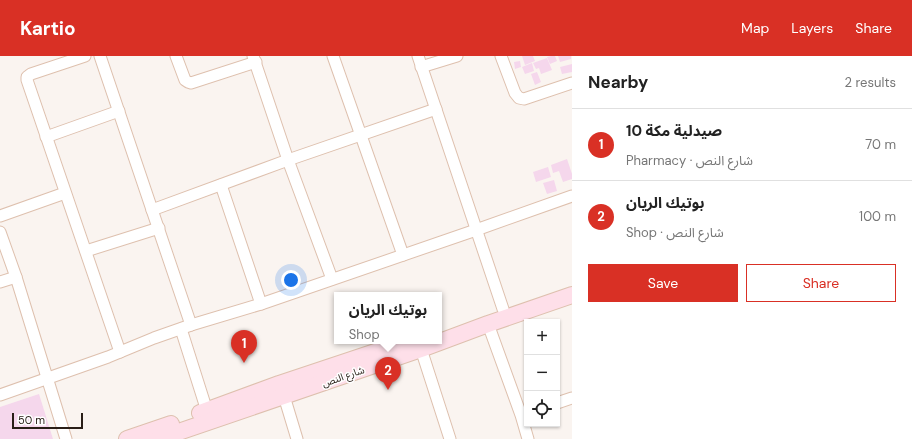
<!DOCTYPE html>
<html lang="en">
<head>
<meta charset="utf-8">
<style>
	:root { --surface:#fff; --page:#f2f2f2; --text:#222; --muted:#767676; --line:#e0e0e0; --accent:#d93025 }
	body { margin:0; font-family:"DM Sans","Noto Sans Arabic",sans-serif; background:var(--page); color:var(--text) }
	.controls { position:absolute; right:12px; bottom:12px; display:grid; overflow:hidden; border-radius:0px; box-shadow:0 1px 3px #0004 }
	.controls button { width:36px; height:36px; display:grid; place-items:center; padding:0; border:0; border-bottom:1px solid var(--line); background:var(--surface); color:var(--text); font:20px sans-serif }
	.scale { position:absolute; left:12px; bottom:10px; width:71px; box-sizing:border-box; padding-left:4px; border:2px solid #291e17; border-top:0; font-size:11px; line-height:14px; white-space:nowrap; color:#291e17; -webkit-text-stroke:3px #fff; paint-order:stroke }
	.you { position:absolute; left:291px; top:224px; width:14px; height:14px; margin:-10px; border:3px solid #fff; border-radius:50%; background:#1a73e8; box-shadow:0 0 0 6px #1a73e833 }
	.badge { display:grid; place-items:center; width:26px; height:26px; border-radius:50%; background:var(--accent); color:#fff; font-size:13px; font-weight:700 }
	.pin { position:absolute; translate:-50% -33px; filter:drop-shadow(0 1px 2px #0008) }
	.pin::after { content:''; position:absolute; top:21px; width:14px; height:12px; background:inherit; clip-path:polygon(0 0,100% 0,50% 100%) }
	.popup { position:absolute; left:334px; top:236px; width:108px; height:52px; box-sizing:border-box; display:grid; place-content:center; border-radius:0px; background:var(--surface); filter:drop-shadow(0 1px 3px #0005); font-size:13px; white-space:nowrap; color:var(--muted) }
	.popup b { font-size:15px; color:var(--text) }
	.popup::after { content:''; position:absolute; left:50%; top:100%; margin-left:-8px; border:8px solid transparent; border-top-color:var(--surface) }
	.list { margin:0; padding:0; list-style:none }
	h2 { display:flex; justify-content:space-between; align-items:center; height:52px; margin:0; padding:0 16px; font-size:17px }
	h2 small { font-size:13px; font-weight:400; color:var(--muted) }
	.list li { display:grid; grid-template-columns:26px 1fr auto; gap:12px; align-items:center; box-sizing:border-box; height:72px; padding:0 16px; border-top:1px solid var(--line) }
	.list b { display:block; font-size:15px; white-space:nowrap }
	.list p { margin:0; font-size:13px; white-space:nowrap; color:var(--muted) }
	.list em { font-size:13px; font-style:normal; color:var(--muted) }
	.actions { display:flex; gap:8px; padding:12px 16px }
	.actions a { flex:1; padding:9px 0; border:1px solid var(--accent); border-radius:0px; text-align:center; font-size:14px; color:var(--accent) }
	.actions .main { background:var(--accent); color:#fff }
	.icon { flex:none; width:22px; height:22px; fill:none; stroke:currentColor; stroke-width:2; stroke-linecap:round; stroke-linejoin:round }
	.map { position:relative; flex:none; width:572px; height:383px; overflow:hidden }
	header { display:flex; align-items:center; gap:24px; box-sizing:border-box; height:56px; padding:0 20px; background:var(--accent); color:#fff }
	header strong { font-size:19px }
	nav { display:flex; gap:22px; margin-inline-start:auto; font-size:14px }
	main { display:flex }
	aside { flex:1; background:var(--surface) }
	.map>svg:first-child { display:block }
</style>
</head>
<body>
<header>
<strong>Kartio</strong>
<nav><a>Map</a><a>Layers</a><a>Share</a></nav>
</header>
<main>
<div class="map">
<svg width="572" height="383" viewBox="0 0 572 383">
	<rect width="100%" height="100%" fill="#faf4f0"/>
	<g fill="#f5d7ec">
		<path d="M522,0h11l2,5 -10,4z"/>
		<path d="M551,0h4l2,5 -7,3 -3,-7z"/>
		<path d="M558,0h13v3l-11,3z"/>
		<path d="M547,2l5,12 -11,4 -2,-6 -3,1 -3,-6z"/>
		<path d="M520,5l1,6 -6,2 -1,-7z"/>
		<path d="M532,7l2,8 -9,3 -3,-7z"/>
		<path d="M572,8v8l-10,2 -2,-7z"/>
		<path d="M537,16l4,10 -6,3 -4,-11z"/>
		<path d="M567,103l5,15v5l-9,3 -4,-11 -6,2 -2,-8z"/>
		<path d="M548,111l3,10 -15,5 -3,-10z"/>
		<path d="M554,124l3,11 -10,3 -4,-11z"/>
		<path d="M39,338l14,45h-53v-32z"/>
	</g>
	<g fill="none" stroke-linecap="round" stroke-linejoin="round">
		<defs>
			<g id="minor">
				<path d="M85,0l-54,18 -4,3v3l93,272"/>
				<path d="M100,0l91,269"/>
				<path d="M176,0l9,24 3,2 3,1 65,-21"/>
				<path d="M253,0l35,104 44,119"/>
				<path d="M333,0l70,199"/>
				<path d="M418,0l85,253"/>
				<path d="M501,0l14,37 4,5 5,1 48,-16"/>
				<path d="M421,11l36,-11"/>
				<path d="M46,81l73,-26"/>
				<path d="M221,129l40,119"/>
				<path d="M152,154l136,-50 148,-51"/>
				<path d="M0,160l65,-23"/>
				<path d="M0,176l16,45 50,162"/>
				<path d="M86,195l73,-23"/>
				<path d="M0,226l16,-5"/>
				<path d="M488,268l33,91 7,24"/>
				<path d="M181,273l26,82"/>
				<path d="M421,293l29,90"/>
				<path d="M0,339l108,-38 46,-19 37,-13 70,-21 215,-74 96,-34"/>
				<path d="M284,340l13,43"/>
				<path d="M557,347l15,-5"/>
			</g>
			<g id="secondary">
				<path d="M200,357l79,-29 129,-43"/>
				<path d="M127,383l44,-15"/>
				<path d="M158,383l263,-90 67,-25 84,-29"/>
			</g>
		</defs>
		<use href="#minor" stroke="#dec0ae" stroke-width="13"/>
		<use href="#secondary" stroke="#dec0ae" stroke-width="18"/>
		<use href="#minor" stroke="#fff" stroke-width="11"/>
		<use href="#secondary" stroke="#fedfe9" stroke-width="16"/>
	</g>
	<g text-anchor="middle" stroke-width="3" stroke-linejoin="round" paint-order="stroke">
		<g font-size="10" fill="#291e17" stroke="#fff">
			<text transform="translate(343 320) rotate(-19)" y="4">شارع النص</text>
		</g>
	</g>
</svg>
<div class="controls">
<button>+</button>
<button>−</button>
<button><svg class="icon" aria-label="locate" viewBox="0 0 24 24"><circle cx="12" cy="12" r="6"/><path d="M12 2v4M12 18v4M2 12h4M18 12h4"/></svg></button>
</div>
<div class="scale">50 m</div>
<div class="you"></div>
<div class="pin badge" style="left:244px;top:307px">1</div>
<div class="pin badge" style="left:388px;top:334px">2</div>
<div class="popup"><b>بوتيك الريان</b>Shop</div>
</div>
<aside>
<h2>Nearby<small>2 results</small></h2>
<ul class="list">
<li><span class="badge">1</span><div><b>صيدلية مكة 10</b><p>Pharmacy · شارع النص</p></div><em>70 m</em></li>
<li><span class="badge">2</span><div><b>بوتيك الريان</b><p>Shop · شارع النص</p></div><em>100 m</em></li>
</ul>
<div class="actions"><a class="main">Save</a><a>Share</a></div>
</aside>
</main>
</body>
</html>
